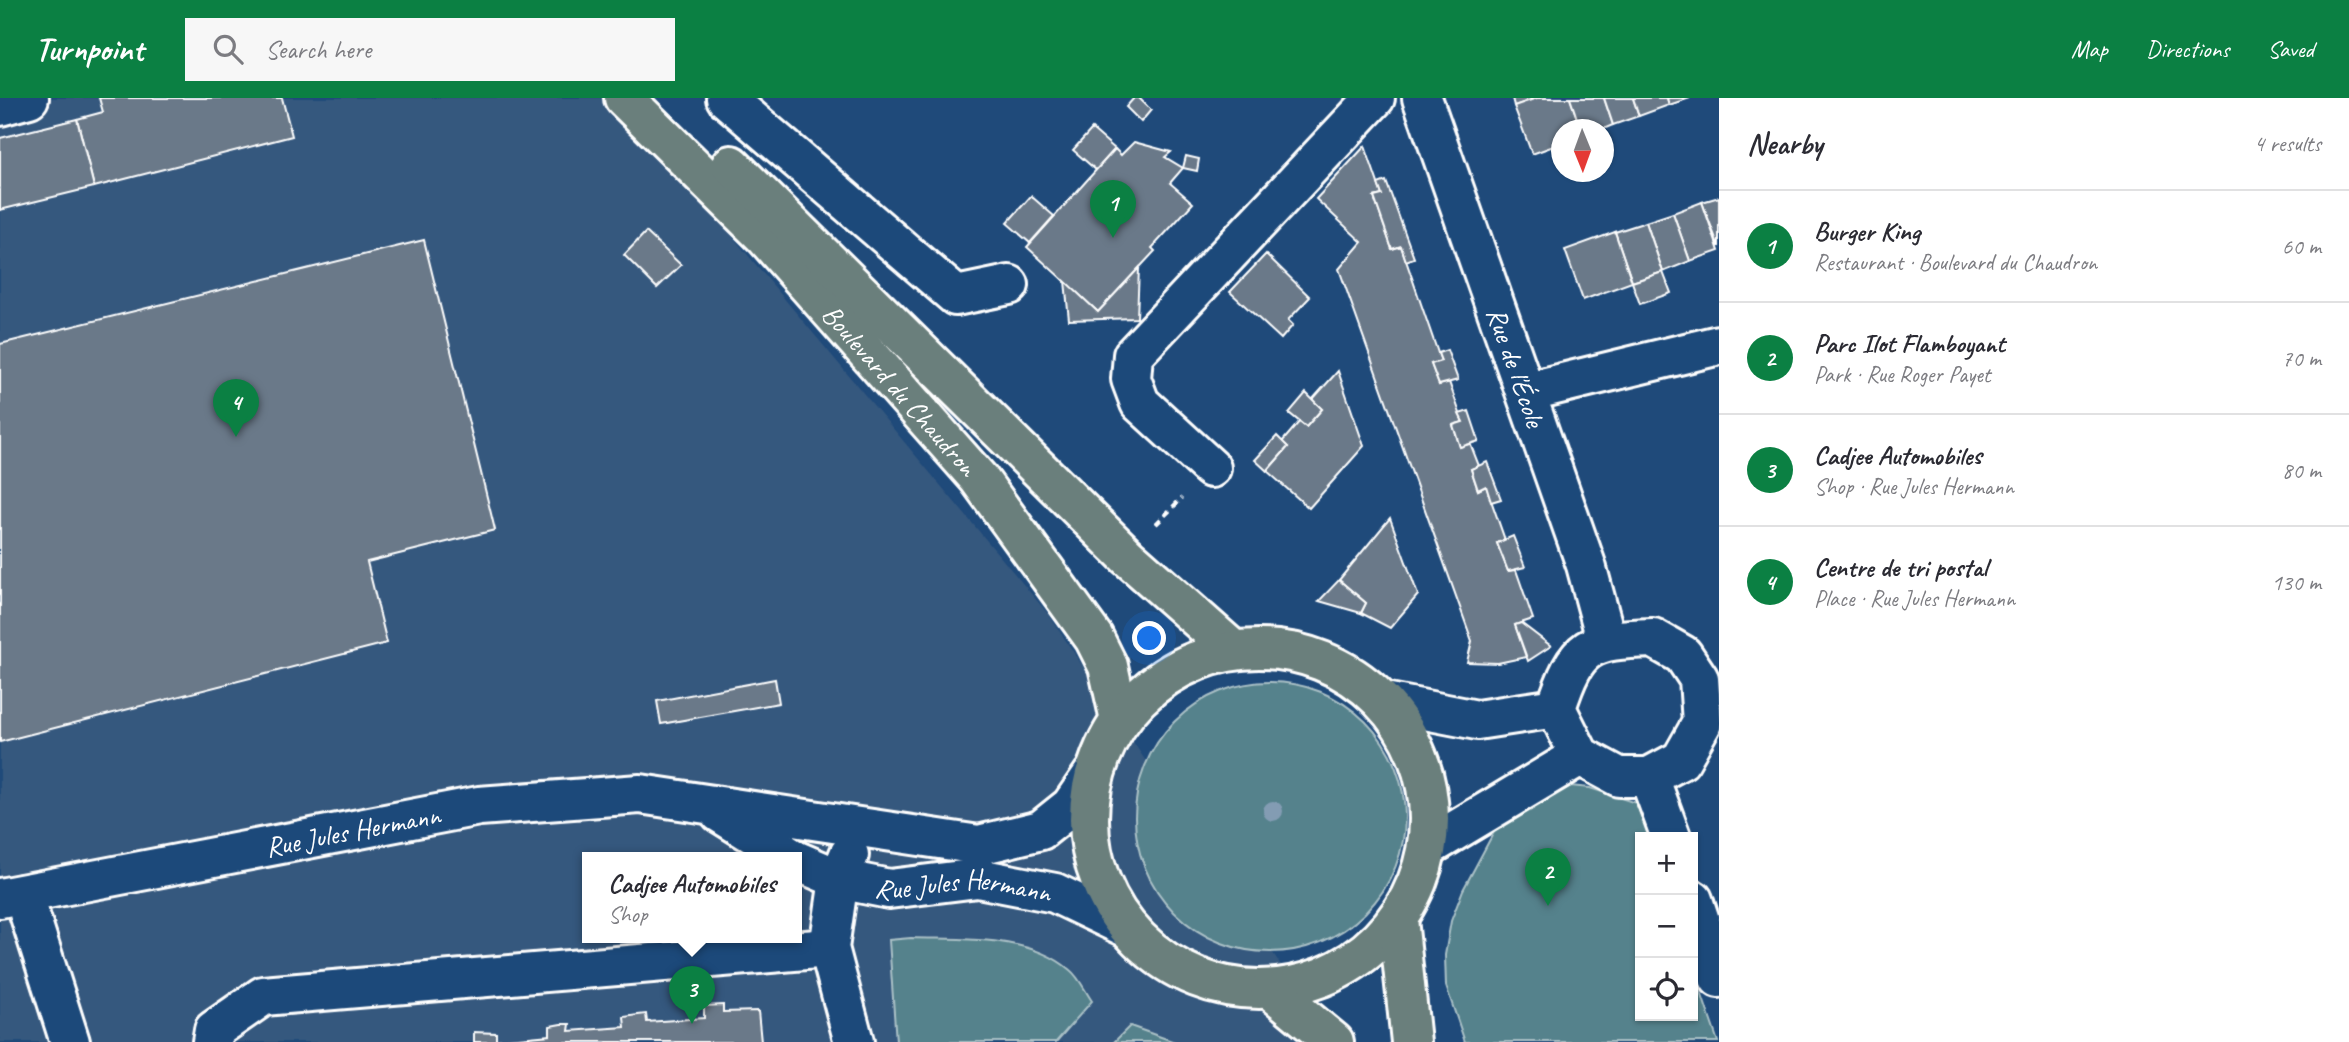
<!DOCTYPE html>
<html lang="en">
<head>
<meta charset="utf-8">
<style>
	:root { --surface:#fff; --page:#f7f7f7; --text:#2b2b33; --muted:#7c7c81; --line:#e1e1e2; --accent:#0b8043 }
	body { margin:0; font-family:Caveat,sans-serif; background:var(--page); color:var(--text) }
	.controls { position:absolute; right:21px; bottom:21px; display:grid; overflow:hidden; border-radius:0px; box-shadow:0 2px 5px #0004 }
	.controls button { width:63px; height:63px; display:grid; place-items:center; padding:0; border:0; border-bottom:2px solid var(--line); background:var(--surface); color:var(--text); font:35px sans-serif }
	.compass { position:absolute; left:1551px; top:21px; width:63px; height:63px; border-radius:50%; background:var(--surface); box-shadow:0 2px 5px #0004; rotate:179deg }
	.you { position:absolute; left:1150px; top:541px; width:24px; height:24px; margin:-18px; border:5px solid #fff; border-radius:50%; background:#1a73e8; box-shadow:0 0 0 10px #1a73e833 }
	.badge { display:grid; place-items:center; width:46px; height:46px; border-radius:50%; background:var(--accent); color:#fff; font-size:23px; font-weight:700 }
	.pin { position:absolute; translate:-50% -58px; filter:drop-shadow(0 2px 4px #0008) }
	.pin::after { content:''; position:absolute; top:37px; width:24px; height:21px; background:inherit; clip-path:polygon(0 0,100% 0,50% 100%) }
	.popup { position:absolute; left:582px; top:754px; width:220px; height:91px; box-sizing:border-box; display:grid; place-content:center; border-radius:0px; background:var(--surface); filter:drop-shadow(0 2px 5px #0005); font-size:23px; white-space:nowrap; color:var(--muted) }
	.popup b { font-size:26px; color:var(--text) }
	.popup::after { content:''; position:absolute; left:50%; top:100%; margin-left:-14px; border:14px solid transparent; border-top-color:var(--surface) }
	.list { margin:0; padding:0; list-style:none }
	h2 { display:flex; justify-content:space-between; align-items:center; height:91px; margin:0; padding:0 28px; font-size:30px }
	h2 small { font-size:23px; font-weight:400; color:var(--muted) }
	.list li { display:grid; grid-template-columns:46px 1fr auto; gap:21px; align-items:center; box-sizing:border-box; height:112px; padding:0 28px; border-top:2px solid var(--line) }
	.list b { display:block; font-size:26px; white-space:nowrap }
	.list p { margin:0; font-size:23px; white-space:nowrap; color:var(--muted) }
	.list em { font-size:23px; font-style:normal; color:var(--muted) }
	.icon { flex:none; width:38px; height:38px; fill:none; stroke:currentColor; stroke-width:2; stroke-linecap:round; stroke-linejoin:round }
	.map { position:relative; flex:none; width:1719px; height:944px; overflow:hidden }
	header { display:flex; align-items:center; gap:42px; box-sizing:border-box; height:98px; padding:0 35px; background:var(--accent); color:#fff }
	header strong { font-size:33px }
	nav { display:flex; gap:38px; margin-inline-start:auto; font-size:24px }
	.search { width:490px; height:63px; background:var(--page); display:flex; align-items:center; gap:18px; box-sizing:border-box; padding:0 24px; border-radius:0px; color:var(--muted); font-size:26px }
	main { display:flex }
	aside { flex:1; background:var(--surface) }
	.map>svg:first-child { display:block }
</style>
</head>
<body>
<header>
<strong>Turnpoint</strong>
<div class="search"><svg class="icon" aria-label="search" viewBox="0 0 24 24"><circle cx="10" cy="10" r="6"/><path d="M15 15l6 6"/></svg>Search here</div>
<nav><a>Map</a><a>Directions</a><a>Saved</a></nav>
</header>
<main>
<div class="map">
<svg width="1719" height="944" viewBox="0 0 1719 944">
	<rect width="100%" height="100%" fill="#1f4a7a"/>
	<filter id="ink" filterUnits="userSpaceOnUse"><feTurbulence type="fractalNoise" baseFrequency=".0143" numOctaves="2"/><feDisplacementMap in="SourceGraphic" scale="14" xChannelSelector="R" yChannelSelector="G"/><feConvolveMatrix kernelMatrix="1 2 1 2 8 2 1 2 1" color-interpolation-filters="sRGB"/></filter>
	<g filter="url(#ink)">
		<path fill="#36587e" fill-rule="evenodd" d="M0,0h611l18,15 420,502 283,427h-1332zM587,760h210v80h-210z"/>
		<g fill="#54828c" stroke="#aac0c6" stroke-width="2">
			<circle cx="1270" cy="719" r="135"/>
			<path d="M1570,688l20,2 46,15 14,34h-10v179h53v-47l25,73h-253l-19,-56 -1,-31 6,-34 12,-31 32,-60 50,-39z"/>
			<path d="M911,840c51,2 117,-4 159,32 9,7 15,21 22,31l-36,41h-160l-7,-102z"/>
			<path d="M1130,928l45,16h-61z"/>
		</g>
		<g fill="#6a7989" stroke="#fff" stroke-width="2">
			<path d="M99,0h183l10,38 -198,51 -17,-68 26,-7z"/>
			<path d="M1134,0h5l12,12 -10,12 -15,-15z"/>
			<path d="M1512,0h25l-23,8z"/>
			<path d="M1537,0h33l11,32h-19v13l-30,11 -18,-48z"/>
			<path d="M1570,0h34l9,27 -12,5h-20z"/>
			<path d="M1604,0h29l6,18 -26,9z"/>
			<path d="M1633,0h34l2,7 -30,11z"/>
			<path d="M1667,0h23l-21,7z"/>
			<path d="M77,21l17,68 -94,23v-72z"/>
			<path d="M1092,31l23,20 -19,21 -23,-20z"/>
			<path d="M1134,44l37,10 -6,5 18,11 -13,15 23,20 -41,45 3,3 -57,61 -71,-65 88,-98 6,6z"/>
			<path d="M1365,48l17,49 -8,2 18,52 9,-3 37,107 3,8 -10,3 8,21 10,-3 14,40 -10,3 7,22 10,-4 9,23 -8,3 7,21 8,-4 19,54 -8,3 11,28 8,-1 17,49 -18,6 11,32 -28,6 -31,-1 5,-21 -133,-372 23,-27 -46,-43z"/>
			<path d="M1186,58l13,3 -2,12 -14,-3z"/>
			<path d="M1386,83l28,77 -8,3 -5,-15 -9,3 -18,-52 8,-2 -4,-11z"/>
			<path d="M1031,98l23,20 -24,27 -23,-20z"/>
			<path d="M1719,99v50l-17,-45z"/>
			<path d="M1702,104l17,49 -29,10 -17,-48z"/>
			<path d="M1673,115l17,48 -27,11 -17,-50z"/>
			<path d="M1646,124l17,50 -31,10 -17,-50z"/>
			<path d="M646,134l35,33 -24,23 -33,-33z"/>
			<path d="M1615,134l17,50 -49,18 -18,-50z"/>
			<path d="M424,142l71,290 -128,32 20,81 -387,99v-398z"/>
			<path d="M1266,156l44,43 -22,23 5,5 -12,14 -51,-47z"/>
			<path d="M1139,170l-2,50 -68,2 -4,-39 33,31z"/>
			<path d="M1663,174l8,21 -31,11 -8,-22z"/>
			<path d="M1447,252l11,30 -19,5 -8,-21 10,-3 -3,-8z"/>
			<path d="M1338,273l26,75 -55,62 -42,-37 21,-24 -6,-5 17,-20 7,5 16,-18 -10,-9z"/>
			<path d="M1306,295l16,16 -16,18 -17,-14z"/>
			<path d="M1469,313l10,30 -19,6 -7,-22 10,-3 -4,-8z"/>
			<path d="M1277,338l11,11 -21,24 -12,-11z"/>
			<path d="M1487,364l14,37 -10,3 -5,-16 -8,4 -7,-21z"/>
			<path d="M1390,420l28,77 -28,33 -29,-15 5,-10 -27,-23z"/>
			<path d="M1513,438l12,31 -17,4 -11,-28z"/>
			<path d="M1339,482l27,23 -5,10 -42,-12z"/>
			<path d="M1521,525l30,23 -23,15 -13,-36z"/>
			<path d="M775,581l4,24 -118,21 -4,-23z"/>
			<path d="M723,907v7l35,-1 3,31h-287v-10l22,1v7l54,-5v-9l11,-2h9l-1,7 56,-4 -1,-10 14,-2 8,-1 1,8 57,-4v-12z"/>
		</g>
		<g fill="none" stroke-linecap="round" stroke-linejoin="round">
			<defs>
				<g id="minor">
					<path d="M726,0l230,198 53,-11"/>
					<path id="s1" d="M1422,0l164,467 20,74"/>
					<path d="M0,8l29,-8"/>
					<path d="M1526,294l193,-47"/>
					<path d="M1211,370l-71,-65 -9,-24 2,-24 242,-257"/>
					<path d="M1653,540l30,17 16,24 3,44 -21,37 -32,17h-30l-39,-21 -24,-48c21,-64 32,-68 97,-70z"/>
					<path d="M1384,604l93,18 79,-12"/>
					<path d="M1649,679l22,60"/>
					<path d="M720,715l72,45"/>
					<path d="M1428,749l152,-91"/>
					<path d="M849,757l-10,24 -10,69 25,94"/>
					<path id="s2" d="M797,763l42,18 50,10 89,-11 77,15 71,34"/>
					<path d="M23,796l47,148"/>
					<path id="s3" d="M0,800l479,-92 161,-12 339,51 62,-15 30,-24 22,-32"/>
					<path d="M1693,802l26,78"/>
					<path d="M212,944l2,-12 49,-34 566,-48"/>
				</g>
				<g id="major">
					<path id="s4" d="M624,0l141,139 214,242 115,159 14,28 12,54"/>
					<path d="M731,67l397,392 105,93"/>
					<circle cx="1259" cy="721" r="170"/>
					<path d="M1398,821l13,123"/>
					<path d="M1270,891l64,53"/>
				</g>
			</defs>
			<use href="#minor" stroke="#fff" stroke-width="44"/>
			<use href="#major" stroke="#fff" stroke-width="44"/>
			<path stroke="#fff" stroke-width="4.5" stroke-dasharray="7 5" stroke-linecap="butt" d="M1156,426l26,-26"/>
			<use href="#minor" stroke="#1f4a7a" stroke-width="38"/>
			<use href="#major" stroke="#6b7f7c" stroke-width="38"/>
		</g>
		<circle fill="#839cb3" cx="1273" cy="713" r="10"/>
	</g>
	<g text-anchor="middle" stroke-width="7" stroke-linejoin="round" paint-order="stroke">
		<g font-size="28" fill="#fff" stroke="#1f4a7a">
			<text dy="10" stroke="none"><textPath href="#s1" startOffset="285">Rue de l'École</textPath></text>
			<text dy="10" stroke="none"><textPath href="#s4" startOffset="402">Boulevard du Chaudron</textPath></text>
			<text dy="10" stroke="none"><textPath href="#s3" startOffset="359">Rue Jules Hermann</textPath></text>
			<text dy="10" stroke="none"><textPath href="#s2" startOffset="172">Rue Jules Hermann</textPath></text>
		</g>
	</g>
</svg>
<div class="controls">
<button>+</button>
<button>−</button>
<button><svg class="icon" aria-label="locate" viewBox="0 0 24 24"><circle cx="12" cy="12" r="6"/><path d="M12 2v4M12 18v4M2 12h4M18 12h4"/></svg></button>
</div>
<svg class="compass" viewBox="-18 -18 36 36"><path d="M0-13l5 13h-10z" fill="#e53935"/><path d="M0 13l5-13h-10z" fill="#7c7c81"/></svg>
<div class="you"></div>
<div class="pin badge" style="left:1113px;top:140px">1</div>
<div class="pin badge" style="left:1548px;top:808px">2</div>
<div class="pin badge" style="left:692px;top:926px">3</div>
<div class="popup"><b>Cadjee Automobiles</b>Shop</div>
<div class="pin badge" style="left:236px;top:339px">4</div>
</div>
<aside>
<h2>Nearby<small>4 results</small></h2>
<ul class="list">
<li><span class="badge">1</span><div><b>Burger King</b><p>Restaurant · Boulevard du Chaudron</p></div><em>60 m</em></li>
<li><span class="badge">2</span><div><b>Parc Ilot Flamboyant</b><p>Park · Rue Roger Payet</p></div><em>70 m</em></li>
<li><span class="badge">3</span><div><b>Cadjee Automobiles</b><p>Shop · Rue Jules Hermann</p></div><em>80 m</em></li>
<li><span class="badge">4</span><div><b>Centre de tri postal</b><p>Place · Rue Jules Hermann</p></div><em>130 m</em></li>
</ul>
</aside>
</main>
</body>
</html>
